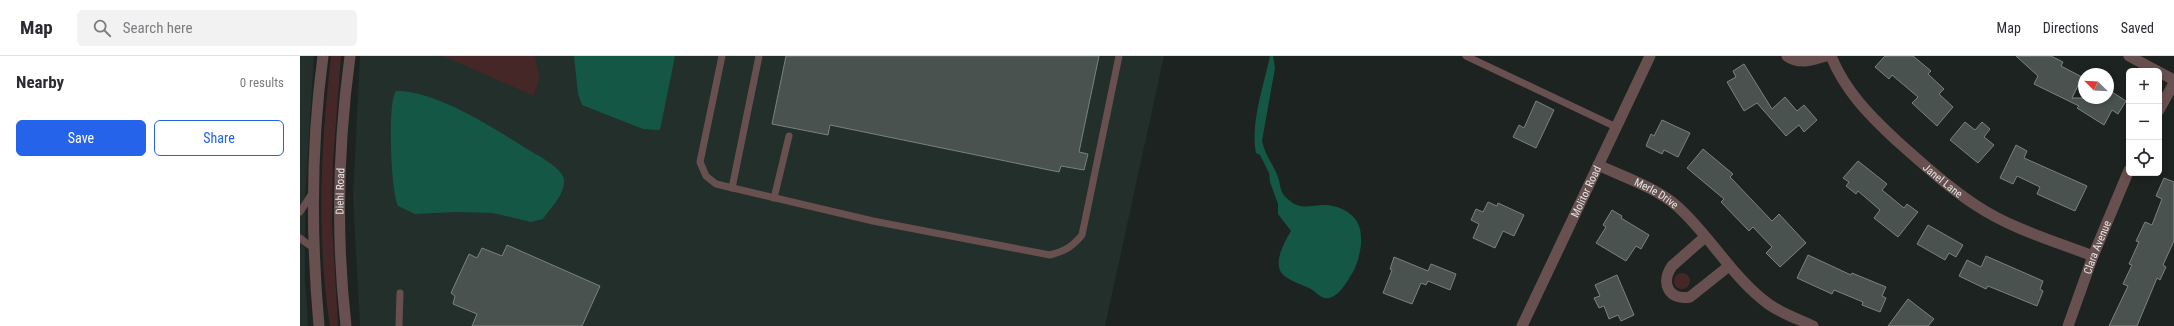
<!DOCTYPE html>
<html lang="en">
<head>
<meta charset="utf-8">
<style>
	:root { --surface:#fff; --page:#f2f2f3; --text:#2b2b33; --muted:#7c7c81; --line:#e1e1e2; --accent:#2563eb }
	body { margin:0; font-family:"Roboto Condensed",sans-serif; background:var(--page); color:var(--text) }
	.controls { position:absolute; right:12px; top:12px; display:grid; overflow:hidden; border-radius:6px; box-shadow:0 2px 6px #0003 }
	.controls button { width:36px; height:36px; display:grid; place-items:center; padding:0; border:0; border-bottom:1px solid var(--line); background:var(--surface); color:var(--text); font:20px sans-serif }
	.compass { position:absolute; left:1778px; top:12px; width:36px; height:36px; border-radius:50%; background:var(--surface); box-shadow:0 2px 6px #0003; rotate:294deg }
	.list { margin:0; padding:0; list-style:none }
	h2 { display:flex; justify-content:space-between; align-items:center; height:52px; margin:0; padding:0 16px; font-size:17px }
	h2 small { font-size:13px; font-weight:400; color:var(--muted) }
	.actions { display:flex; gap:8px; padding:12px 16px }
	.actions a { flex:1; padding:9px 0; border:1px solid var(--accent); border-radius:6px; text-align:center; font-size:14px; color:var(--accent) }
	.actions .main { background:var(--accent); color:#fff }
	.icon { flex:none; width:22px; height:22px; fill:none; stroke:currentColor; stroke-width:2; stroke-linecap:round; stroke-linejoin:round }
	.map { position:relative; flex:none; width:1874px; height:270px; overflow:hidden }
	header { display:flex; align-items:center; gap:24px; box-sizing:border-box; height:56px; padding:0 20px; background:var(--surface); border-bottom:1px solid var(--line) }
	header strong { font-size:19px }
	nav { display:flex; gap:22px; margin-inline-start:auto; font-size:14px }
	.search { width:280px; height:36px; background:var(--page); display:flex; align-items:center; gap:10px; box-sizing:border-box; padding:0 14px; border-radius:6px; color:var(--muted); font-size:15px }
	main { display:flex }
	aside { flex:1; background:var(--surface) }
	.map>svg:first-child { display:block }
</style>
</head>
<body>
<header>
<strong>Map</strong>
<div class="search"><svg class="icon" aria-label="search" viewBox="0 0 24 24"><circle cx="10" cy="10" r="6"/><path d="M15 15l6 6"/></svg>Search here</div>
<nav><a>Map</a><a>Directions</a><a>Saved</a></nav>
</header>
<main>
<aside>
<h2>Nearby<small>0 results</small></h2>
<ul class="list">
</ul>
<div class="actions"><a class="main">Save</a><a>Share</a></div>
</aside>
<div class="map">
<svg width="1874" height="270" viewBox="0 0 1874 270">
	<rect width="100%" height="100%" fill="#1d2321"/>
	<g fill="#222f2a">
		<path d="M0,0h14l-9,143v79l3,48h-8z"/>
		<path d="M60,0h804l-59,270h-745l-7,-129z"/>
	</g>
	<g fill="#462728">
		<path d="M31,0h10l-8,106 -1,61 6,103h-8c-14,-90 -9,-180 1,-270z"/>
		<path d="M143,0h92l4,22 -5,18z"/>
		<circle cx="1382" cy="225" r="8"/>
	</g>
	<g fill="#145744">
		<path d="M274,0h101l-15,74 -17,-1 -61,-24 -4,-11z"/>
		<path d="M970,0h3l2,12 -13,73c3,14 11,23 16,36 2,5 2,12 5,17 2,3 5,5 7,7 12,10 23,3 37,4 19,2 34,13 34,32 1,10 -3,26 -8,35 -6,9 -12,23 -24,26 -7,2 -13,-6 -18,-9 -8,-4 -18,-7 -25,-12 -16,-10 -2,-34 5,-46l-13,-17v-10l-8,-22 -1,-9 -9,-18 -4,-2c-6,-28 8,-69 14,-97z"/>
		<path d="M96,35c39,-1 98,37 131,58 9,5 31,17 36,27 6,14 -13,33 -20,43l-12,3 -38,-9 -37,-1 -41,2 -17,-8c-7,-15 -11,-102 -2,-115z"/>
	</g>
	<g fill="#4a524f" stroke="#7a827e">
		<path d="M486,0h313l-20,96 9,2 -4,16 -23,-4 -2,6 -229,-47 -2,10 -56,-11z"/>
		<path d="M1585,0h28l18,15 -3,3 16,15 -5,5 14,13 -16,19 -25,-23 6,-6 -26,-22 -3,4 -14,-12z"/>
		<path d="M1716,0h35l12,6 -2,4 21,11 -10,21h36l1,-8 17,11 -8,13 -6,-4 -8,15 -27,-17 2,-2 -45,-22 4,-8z"/>
		<path d="M1444,8l28,45 13,-12 12,14 7,-6 13,15 -13,12 -5,-7 -13,11 -29,-33 -13,8 -17,-29 9,-5 -3,-6z"/>
		<path d="M1236,45l18,9 -18,38 -23,-11 6,-12 5,3z"/>
		<path d="M1362,64l28,13 -12,24 -14,-7 -2,4 -16,-8 5,-12 3,2z"/>
		<path d="M1665,66l10,8 7,-8 8,7 -6,8 10,8 -16,18 -28,-23z"/>
		<path d="M1716,89l11,6 -3,7 63,28 -12,25 -38,-17 3,-7 -23,-11 -4,8 -13,-6z"/>
		<path d="M1403,93l30,25 -3,3 42,44 7,-7 27,29 -26,24 -14,-14 6,-6 -19,-20 -4,4 -28,-29 3,-3 -37,-31z"/>
		<path d="M1558,105l29,23 -5,6 22,18 3,-4 11,8 -20,25 -24,-19 6,-8 -22,-19 -2,3 -10,-8 3,-4 -6,-4z"/>
		<path d="M1864,122l10,4v59l-11,24 3,2 -6,13 -3,-2 -20,48h-28l19,-40 -5,-2 9,-19 -3,-1 10,-22 -3,-1 9,-19 7,3 10,-26 -6,-3z"/>
		<path d="M1188,146l9,4 1,-3 26,12 -10,21 -11,-5 -8,17 -22,-10 6,-14 -8,-4 5,-11 7,3z"/>
		<path d="M1312,154l10,6 -1,2 28,17 -8,14 -5,-3 -10,15 -30,-18 10,-16 -3,-2z"/>
		<path d="M1628,169l35,20 -7,12 -7,-4 -4,7 -28,-16z"/>
		<path d="M207,189l93,41 -18,40h-110l5,-12 -24,-10 2,-8 -4,-3 18,-39 8,4 5,-10 20,8z"/>
		<path d="M1508,199l43,20 1,-2 34,14 -4,9 4,2 -6,14 -18,-7 1,-3 -29,-12 -2,4 -35,-16z"/>
		<path d="M1686,200l57,25 -3,8 3,2 -6,15 -49,-20 -2,3 -27,-13 8,-16 14,7z"/>
		<path d="M1094,201l34,14 3,-7 25,10 -6,16 -22,-9 -2,4 -5,-2 -9,21 -29,-11 9,-23 -2,-1z"/>
		<path d="M1317,219l17,40 -13,6 -3,-6 -9,4 -5,-13 -5,2 -5,-10 6,-2 -5,-11z"/>
		<path d="M1608,243l26,20 -6,7h-40z"/>
	</g>
	<g fill="none" stroke-linecap="round" stroke-linejoin="round">
		<g stroke="#695050" stroke-width="7">
			<path d="M422,0l-22,106 6,14 10,8 157,37 177,34c15,-4 22,-8 32,-20l37,-179"/>
			<path d="M1166,0l150,71"/>
			<path d="M432,132l27,-132"/>
			<path d="M474,142l15,-62"/>
			<path d="M0,156l13,-20"/>
			<path d="M0,182l13,10"/>
			<path d="M99,270l1,-33"/>
		</g>
		<g stroke="#695050" stroke-width="11">
			<path d="M1487,0c12,9 26,4 39,0"/>
			<path id="s1" d="M1531,0c14,35 39,60 66,85 26,23 51,46 80,65 35,23 77,35 116,50"/>
			<path d="M1829,0l28,15"/>
			<path d="M1859,16l15,8"/>
			<path d="M1859,54l15,-27"/>
			<path id="s2" d="M1298,109c26,12 59,23 80,42 31,28 52,66 84,92 15,13 34,19 51,27"/>
			<path d="M1405,181l-33,29c-12,17 -3,35 18,31l39,-31"/>
			<path id="s3" d="M1222,270l128,-270"/>
			<path id="s4" d="M1768,270l25,-70 36,-86"/>
		</g>
		<g stroke="#695050" stroke-width="11">
			<path d="M19,270c-8,-90 -8,-181 4,-270"/>
			<path id="s5" d="M46,270c-10,-89 -8,-181 4,-270"/>
		</g>
	</g>
	<g text-anchor="middle" stroke-width="3" stroke-linejoin="round" paint-order="stroke">
		<g font-size="11" fill="#e1e6e4" stroke="#141a17">
			<text dy="4" stroke="none"><textPath href="#s1" startOffset="169">Janel Lane</textPath></text>
			<text dy="4" stroke="none"><textPath href="#s5" startOffset="135">Diehl Road</textPath></text>
			<text dy="4" stroke="none"><textPath href="#s3" startOffset="149">Molitor Road</textPath></text>
			<text dy="4" stroke="none"><textPath href="#s2" startOffset="65">Merle Drive</textPath></text>
			<text dy="4" stroke="none"><textPath href="#s4" startOffset="84">Clara Avenue</textPath></text>
		</g>
	</g>
</svg>
<div class="controls">
<button>+</button>
<button>−</button>
<button><svg class="icon" aria-label="locate" viewBox="0 0 24 24"><circle cx="12" cy="12" r="6"/><path d="M12 2v4M12 18v4M2 12h4M18 12h4"/></svg></button>
</div>
<svg class="compass" viewBox="-18 -18 36 36"><path d="M0-13l5 13h-10z" fill="#e53935"/><path d="M0 13l5-13h-10z" fill="#7c7c81"/></svg>
</div>
</main>
</body>
</html>
